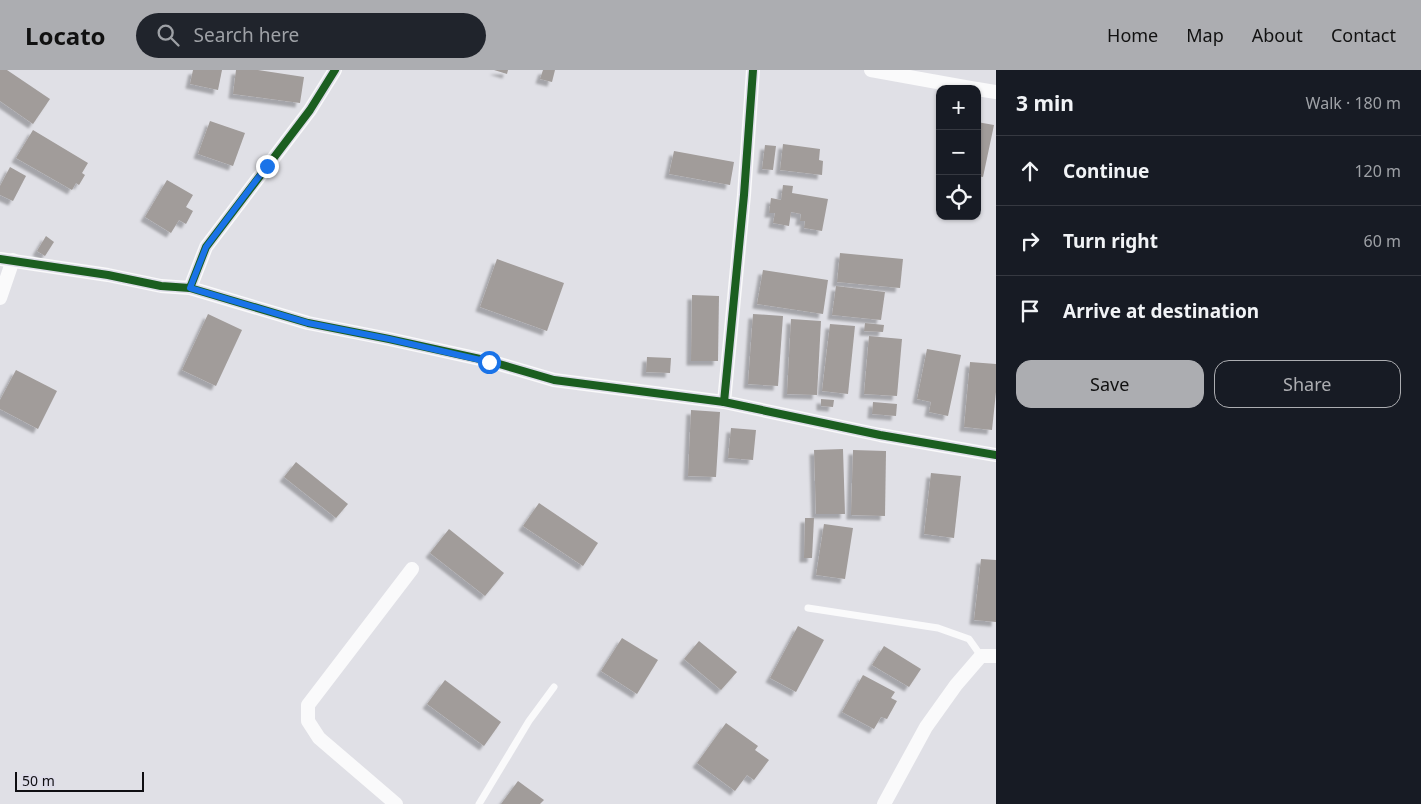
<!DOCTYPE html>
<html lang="en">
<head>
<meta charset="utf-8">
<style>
	:root { --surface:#171b24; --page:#20242c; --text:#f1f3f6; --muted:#9ea1a6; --line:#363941; --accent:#acadb1 }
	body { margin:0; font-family:"Noto Sans",sans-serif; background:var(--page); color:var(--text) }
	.controls { position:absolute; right:15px; top:15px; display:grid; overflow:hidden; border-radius:10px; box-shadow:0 1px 4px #0004 }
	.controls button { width:45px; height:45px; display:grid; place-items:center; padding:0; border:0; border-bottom:1px solid var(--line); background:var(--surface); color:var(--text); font:25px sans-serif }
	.scale { position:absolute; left:15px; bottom:12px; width:129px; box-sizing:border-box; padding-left:5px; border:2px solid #0f0e12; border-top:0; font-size:14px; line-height:18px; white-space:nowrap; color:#0f0e12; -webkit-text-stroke:4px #dedde9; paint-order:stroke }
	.stop { position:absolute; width:15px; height:15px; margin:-11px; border:4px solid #1a73e8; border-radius:50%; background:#fff }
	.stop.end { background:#1a73e8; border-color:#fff; box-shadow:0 1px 5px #0008 }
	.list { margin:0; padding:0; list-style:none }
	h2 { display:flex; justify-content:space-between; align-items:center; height:65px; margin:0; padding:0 20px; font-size:21px }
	h2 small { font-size:16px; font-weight:400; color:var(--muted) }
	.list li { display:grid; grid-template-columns:32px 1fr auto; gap:15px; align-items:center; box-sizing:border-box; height:70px; padding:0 20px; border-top:1px solid var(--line) }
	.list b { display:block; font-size:19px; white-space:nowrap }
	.list em { font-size:16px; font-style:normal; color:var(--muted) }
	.actions { display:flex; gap:10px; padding:15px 20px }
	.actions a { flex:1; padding:11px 0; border:1px solid var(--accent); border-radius:15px; text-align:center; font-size:18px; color:var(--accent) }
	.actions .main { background:var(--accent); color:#111 }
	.icon { flex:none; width:28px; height:28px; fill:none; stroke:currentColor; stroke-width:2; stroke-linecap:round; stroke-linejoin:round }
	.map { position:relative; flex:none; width:996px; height:734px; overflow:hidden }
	header { display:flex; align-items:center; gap:30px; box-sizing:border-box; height:70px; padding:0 25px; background:var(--accent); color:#111 }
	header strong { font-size:24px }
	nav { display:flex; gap:28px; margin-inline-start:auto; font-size:18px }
	.search { width:350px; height:45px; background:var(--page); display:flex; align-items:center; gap:12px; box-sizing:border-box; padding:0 18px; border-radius:28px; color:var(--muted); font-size:19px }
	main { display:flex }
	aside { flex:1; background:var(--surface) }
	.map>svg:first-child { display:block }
</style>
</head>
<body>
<header>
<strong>Locato</strong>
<div class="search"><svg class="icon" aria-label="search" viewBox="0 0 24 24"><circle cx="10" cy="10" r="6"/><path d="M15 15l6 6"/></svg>Search here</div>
<nav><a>Home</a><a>Map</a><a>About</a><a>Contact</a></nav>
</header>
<main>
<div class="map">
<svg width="996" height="734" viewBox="0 0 996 734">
	<defs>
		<filter id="shadow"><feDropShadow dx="-4.5" dy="4.5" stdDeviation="1" flood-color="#0004"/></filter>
	</defs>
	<rect width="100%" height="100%" fill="#e0e0e6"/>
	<g fill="#a19c9a" filter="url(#shadow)">
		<path d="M0,0h7l43,29 -17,25 -33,-23z"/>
		<path d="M193,0h29l-4,20 -28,-6z"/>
		<path d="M236,0h22l46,7 -4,26 -67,-9z"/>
		<path d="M494,0h14l-1,4z"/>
		<path d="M543,0h12l-3,12 -12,-3z"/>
		<path d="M210,51l35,12 -12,33 -35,-12z"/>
		<path d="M977,52l17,3 -11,52 -6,-1z"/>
		<path d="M33,60l55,33 -6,10 3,2 -6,10 -3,-2 -4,7 -56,-32z"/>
		<path d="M783,74l37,5 -1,11 4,1 -1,14 -42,-5z"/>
		<path d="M765,75l11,1 -3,24 -11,-1z"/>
		<path d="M674,81l60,11 -4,23 -61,-11z"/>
		<path d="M10,97l16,9 -13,25 -13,-6v-9z"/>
		<path d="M167,110l26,15 -7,12 7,4 -7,13 -7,-4 -8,13 -26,-16z"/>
		<path d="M783,115l10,1 -1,7 36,6 -6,32 -18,-3 1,-7h-5l1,-7 -10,-2 -2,14 -16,-3 2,-10h-6l2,-15 10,2z"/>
		<path d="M46,166l8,6 -9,14 -8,-5z"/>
		<path d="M840,183l63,6 -3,29 -63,-6z"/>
		<path d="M497,189l67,24 -17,48 -67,-24z"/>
		<path d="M763,200l65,10 -5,34 -66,-10z"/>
		<path d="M836,216l49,6 -4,28 -49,-5z"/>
		<path d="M692,225l27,1 -1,65h-27z"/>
		<path d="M208,244l34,16 -26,56 -34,-16z"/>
		<path d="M753,244l30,2 -5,70 -30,-2z"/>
		<path d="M791,249l30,2 -4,74 -30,-1z"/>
		<path d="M865,253l19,2 -1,7 -19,-1z"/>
		<path d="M830,254l25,2 -7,68 -26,-3z"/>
		<path d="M869,266l33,3 -5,57 -33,-2z"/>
		<path d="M927,279l34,6 -13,61 -19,-4 2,-10 -14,-3z"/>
		<path d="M647,287l24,1 -1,15 -24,-1z"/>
		<path d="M970,292l26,2v28l-4,38 -28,-3z"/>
		<path d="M16,300l41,21 -19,38 -38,-20v-9z"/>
		<path d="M821,329l13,1 -1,7 -12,-1z"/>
		<path d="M873,332l24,2 -1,12 -24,-2z"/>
		<path d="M691,340l29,2 -4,65 -28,-1z"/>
		<path d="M731,358l25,2 -3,30 -25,-2z"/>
		<path d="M843,379l2,65h-29l-2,-64z"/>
		<path d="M853,380l33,1 -1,65 -34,-1z"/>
		<path d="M296,392l52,42 -12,14 -52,-41z"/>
		<path d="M931,403l30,3 -7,62 -30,-4z"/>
		<path d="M539,433l59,40 -15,23 -60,-40z"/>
		<path d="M805,448h9l-2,40h-8z"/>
		<path d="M824,454l29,4 -8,51 -29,-4z"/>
		<path d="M449,459l55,44 -19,23 -55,-43z"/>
		<path d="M981,489l15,1v62l-22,-2z"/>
		<path d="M798,556l26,14 -28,52 -26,-14z"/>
		<path d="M622,568l36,22 -21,34 -36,-23z"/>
		<path d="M699,571l38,31 -16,18 -37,-31z"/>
		<path d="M884,576l37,23 -12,18 -37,-22z"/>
		<path d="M863,605l32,17 -4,6 6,3 -10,18 -6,-2 -7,12 -32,-17z"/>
		<path d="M445,610l56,42 -17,24 -57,-42z"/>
		<path d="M726,653l32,23 -3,4 14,10 -15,20 -7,-5 -12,16 -38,-28z"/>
		<path d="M518,711l26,19 -4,4h-39z"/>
	</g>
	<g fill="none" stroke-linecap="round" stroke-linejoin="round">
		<g stroke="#fafafb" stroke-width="7">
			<path d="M808,538l130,20 31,11 12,17"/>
			<path d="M479,734l50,-83 25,-34"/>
		</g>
		<g stroke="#fafafb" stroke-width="14">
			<path d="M753,0l-9,125 -20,207 156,33 116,20"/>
			<path d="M871,0l105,19"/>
			<path d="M977,19l19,3"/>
			<path d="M0,189l108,16 53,11 29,2 16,-41 104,-137 25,-40"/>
			<path d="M190,218l118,35 81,16 100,22 65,19 170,22"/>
			<path d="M0,228l13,-38"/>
			<path d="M396,734l-77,-66 -11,-17v-16l104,-136"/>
			<path d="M884,734l42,-77 30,-42 25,-29h15"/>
		</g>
		<defs>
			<g id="cycleway">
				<path d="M753,0l-9,125 -20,207 156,33 116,20"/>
				<path d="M0,189l108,16 53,11 29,2 16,-41 104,-137 25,-40"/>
				<path d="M190,218l118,35 81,16 100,22 65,19 170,22"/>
			</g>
		</defs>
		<use href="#cycleway" stroke="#dedde9" stroke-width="11"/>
		<use href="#cycleway" stroke="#1b5e20" stroke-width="8"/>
	</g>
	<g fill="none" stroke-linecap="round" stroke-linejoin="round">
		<path stroke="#1a73e8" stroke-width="6" d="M267,96l-61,81 -16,41 118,35 81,16 100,23"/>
	</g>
</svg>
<div class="controls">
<button>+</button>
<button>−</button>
<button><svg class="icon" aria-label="locate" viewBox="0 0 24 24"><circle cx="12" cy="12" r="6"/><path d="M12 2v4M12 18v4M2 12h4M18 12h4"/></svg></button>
</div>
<div class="scale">50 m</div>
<div class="stop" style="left:489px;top:292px"></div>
<div class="stop end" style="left:267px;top:96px"></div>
</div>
<aside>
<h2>3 min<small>Walk · 180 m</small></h2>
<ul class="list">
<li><svg class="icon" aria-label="ahead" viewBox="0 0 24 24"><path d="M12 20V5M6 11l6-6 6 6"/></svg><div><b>Continue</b></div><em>120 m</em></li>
<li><svg class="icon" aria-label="right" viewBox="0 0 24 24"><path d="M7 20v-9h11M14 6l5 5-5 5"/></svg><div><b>Turn right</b></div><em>60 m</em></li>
<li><svg class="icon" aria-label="arrive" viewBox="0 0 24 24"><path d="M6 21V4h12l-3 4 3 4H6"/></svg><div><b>Arrive at destination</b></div></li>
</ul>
<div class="actions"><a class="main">Save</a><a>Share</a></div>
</aside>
</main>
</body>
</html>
